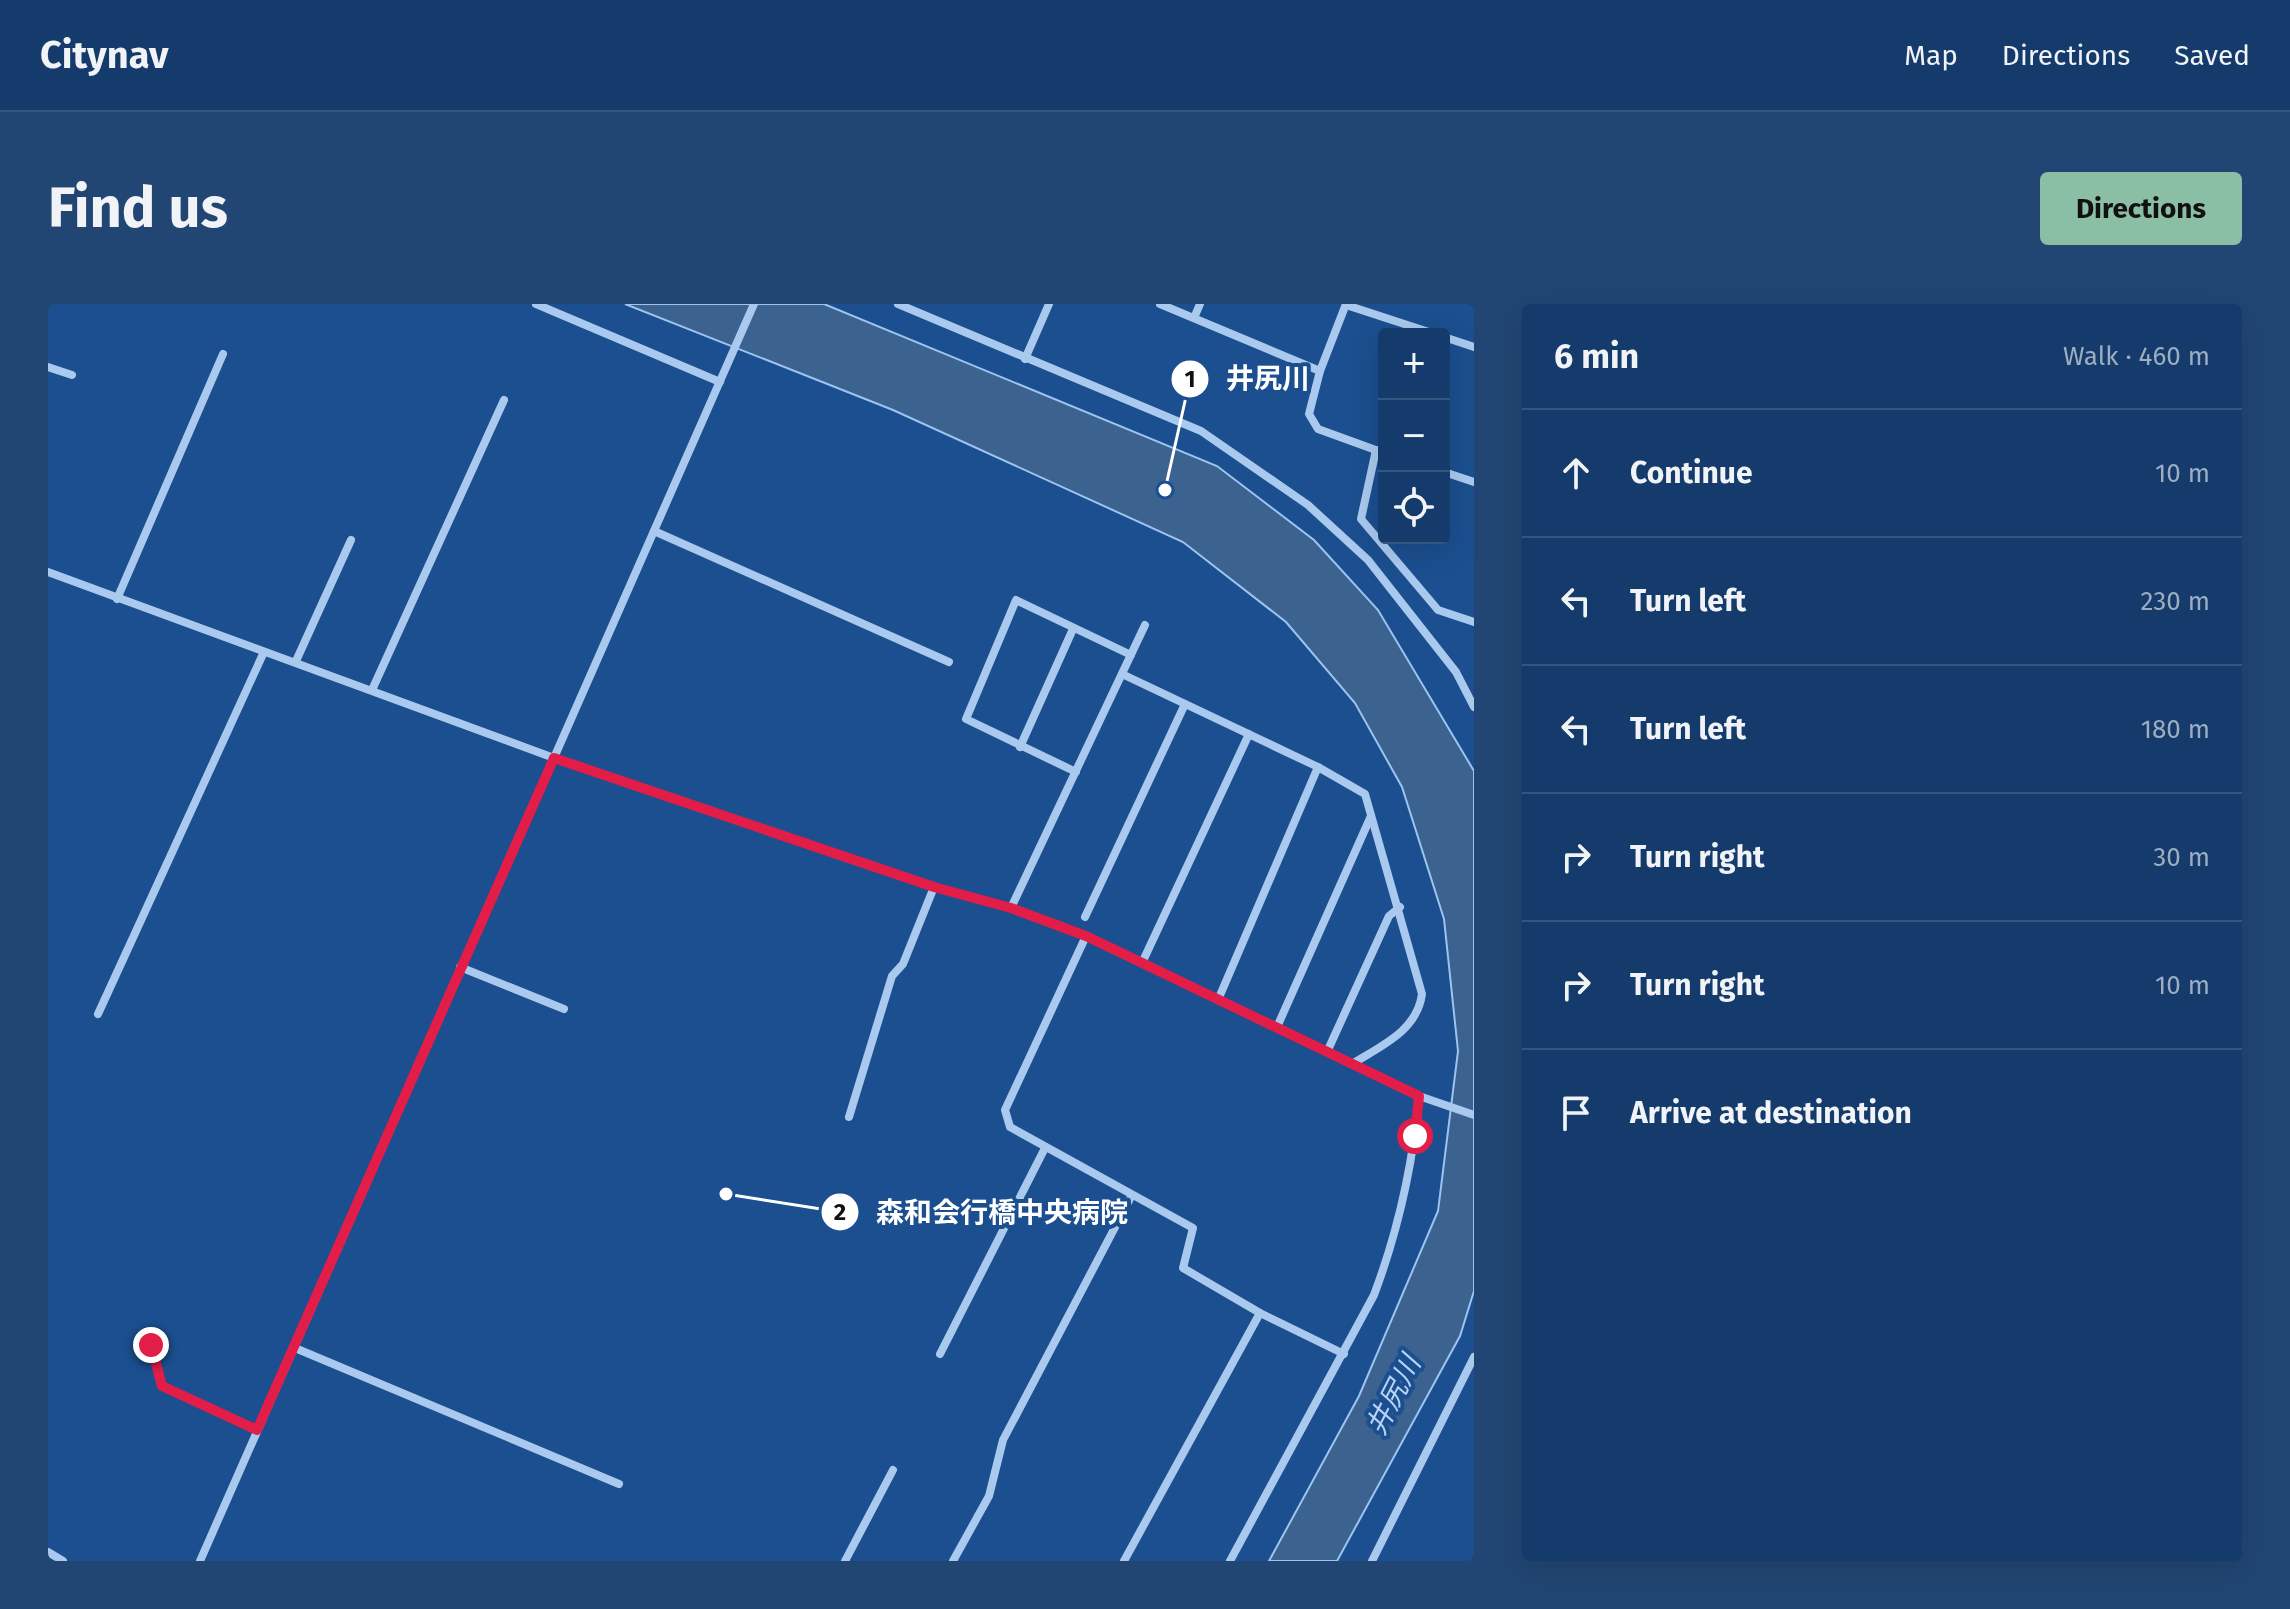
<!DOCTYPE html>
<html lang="en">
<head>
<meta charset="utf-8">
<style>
	:root { --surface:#143b6b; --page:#214673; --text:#f1f3f6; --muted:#9dadc1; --line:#33557e; --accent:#8abfa5 }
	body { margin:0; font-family:"Fira Sans","Noto Sans JP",sans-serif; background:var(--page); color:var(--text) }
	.controls { position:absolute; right:24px; top:24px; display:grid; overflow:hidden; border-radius:8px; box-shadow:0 8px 32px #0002 }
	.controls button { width:72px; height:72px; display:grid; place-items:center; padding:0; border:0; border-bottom:2px solid var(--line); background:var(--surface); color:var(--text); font:40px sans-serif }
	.stop { position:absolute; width:24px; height:24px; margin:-18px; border:6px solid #e11d48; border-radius:50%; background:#fff }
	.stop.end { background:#e11d48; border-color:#fff; box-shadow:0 2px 8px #0008 }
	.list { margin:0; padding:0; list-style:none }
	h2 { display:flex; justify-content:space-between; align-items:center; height:104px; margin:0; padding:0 32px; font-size:34px }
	h2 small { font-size:26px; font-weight:400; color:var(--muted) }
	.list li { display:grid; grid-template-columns:52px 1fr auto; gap:24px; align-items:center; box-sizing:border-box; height:128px; padding:0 32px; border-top:2px solid var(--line) }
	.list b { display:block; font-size:30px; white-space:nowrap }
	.list em { font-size:26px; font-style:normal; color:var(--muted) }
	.icon { flex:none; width:44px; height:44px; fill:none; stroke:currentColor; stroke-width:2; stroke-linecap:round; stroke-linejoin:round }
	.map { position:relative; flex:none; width:1426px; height:1257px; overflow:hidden; border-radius:8px }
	header { display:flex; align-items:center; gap:48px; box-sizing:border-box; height:112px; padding:0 40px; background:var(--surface); border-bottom:2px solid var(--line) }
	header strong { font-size:38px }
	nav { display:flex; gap:44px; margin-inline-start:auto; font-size:28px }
	.intro { display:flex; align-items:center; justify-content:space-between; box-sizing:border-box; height:192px; padding:0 48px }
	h1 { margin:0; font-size:56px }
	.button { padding:20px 36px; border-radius:8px; background:var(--accent); color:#111; font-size:28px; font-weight:700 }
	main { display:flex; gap:48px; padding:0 48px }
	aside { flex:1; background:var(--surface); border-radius:8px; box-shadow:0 8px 32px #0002 }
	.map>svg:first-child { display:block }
</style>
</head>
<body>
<header>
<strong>Citynav</strong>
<nav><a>Map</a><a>Directions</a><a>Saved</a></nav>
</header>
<div class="intro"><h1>Find us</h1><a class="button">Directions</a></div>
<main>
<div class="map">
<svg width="1426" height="1257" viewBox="0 0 1426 1257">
	<rect width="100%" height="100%" fill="#1b4f8f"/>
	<path fill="#3c6290" stroke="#9cc4f0" stroke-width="2" d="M577,0h199l393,162 97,74 64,70 96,161v520l-14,45 -123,225h-68l90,-165 79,-185 20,-160 -14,-132 -42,-132 -47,-84 -69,-81 -103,-80 -290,-132z"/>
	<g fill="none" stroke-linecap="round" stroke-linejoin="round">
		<path stroke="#a9c9ee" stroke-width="6" d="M103,1041l11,41 95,44"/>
		<g stroke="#a9c9ee" stroke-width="8">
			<path d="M488,0l184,78"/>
			<path d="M850,0l303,127 107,74 60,55 88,112 18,35"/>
			<path d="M1112,0l160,67"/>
			<path d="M1298,0l-26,67 -11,43 9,15 66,24"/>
			<path d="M1298,1l89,29"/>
			<path d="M1146,14l6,-14"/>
			<path d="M1396,33l30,10"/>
			<path d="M977,55l24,-55"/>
			<path d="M0,63l24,8"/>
			<path d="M1328,146l-15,69 77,91 36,12"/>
			<path d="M1396,168l30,10"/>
			<path d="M606,227l295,131"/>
			<path d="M0,268l506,186 380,129 77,21 75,28 333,160 55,19"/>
			<path d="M69,295l106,-245"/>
			<path d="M248,357l55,-121"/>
			<path d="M1074,370l196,93 47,27 57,200c-5,37 -41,52 -70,70"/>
			<path d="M324,386l132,-290"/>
			<path d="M972,443l53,-118"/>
			<path d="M1028,468l-110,-53 50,-119 115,55"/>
			<path d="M963,604l134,-283"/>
			<path d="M1037,613l100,-213"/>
			<path d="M1038,632l-81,174 5,17 183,101 -10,40 77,45 -136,248"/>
			<path d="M1094,659l107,-229"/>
			<path d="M412,663l104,42"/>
			<path d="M1170,696l100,-233"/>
			<path d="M50,710l165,-360"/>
			<path d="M1229,723l94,-211"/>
			<path d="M1279,748l62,-136 11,-9"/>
			<path d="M801,813l43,-141 11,-12 31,-77"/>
			<path d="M1212,1009l84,41"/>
			<path d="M247,1044l324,136"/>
			<path d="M892,1050l105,-206"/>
			<path d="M0,1248l15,9"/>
			<path d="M152,1257l554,-1257"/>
			<path d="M797,1257l48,-91"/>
			<path d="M905,1257l36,-65 14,-56 129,-245"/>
			<path d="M1182,1257l144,-266c24,-64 39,-131 45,-199"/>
			<path d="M1324,1257l102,-204"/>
		</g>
	</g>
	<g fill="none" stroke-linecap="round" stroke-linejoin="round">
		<path stroke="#e11d48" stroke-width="10" d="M103,1041l11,41 95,44 297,-672 380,129 77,21 75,28 333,160 -4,40"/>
	</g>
	<g text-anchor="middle" stroke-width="8" stroke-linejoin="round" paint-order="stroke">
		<g font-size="28" font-style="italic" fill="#b5d3f5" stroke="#1b4f8f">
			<text transform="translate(1345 1091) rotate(-63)" y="10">井尻川</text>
		</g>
	</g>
	<path fill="none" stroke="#fff" stroke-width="3" d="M1117 186L1142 75M678 890L792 908"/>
	<g fill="#fff" stroke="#1b4f8f" stroke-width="3">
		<circle cx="1117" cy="186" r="8"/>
		<circle cx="678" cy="890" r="8"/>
		<circle cx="1142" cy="75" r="20"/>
		<circle cx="792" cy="908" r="20"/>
	</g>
	<g font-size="24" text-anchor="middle" font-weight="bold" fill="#111">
		<text x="1142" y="83">1</text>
		<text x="792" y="916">2</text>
	</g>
	<g font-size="28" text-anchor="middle" font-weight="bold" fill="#fff" stroke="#1b4f8f" stroke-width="8" stroke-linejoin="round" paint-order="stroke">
		<text x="1220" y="84">井尻川</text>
		<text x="954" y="918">森和会行橋中央病院</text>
	</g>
</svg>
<div class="controls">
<button>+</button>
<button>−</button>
<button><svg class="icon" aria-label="locate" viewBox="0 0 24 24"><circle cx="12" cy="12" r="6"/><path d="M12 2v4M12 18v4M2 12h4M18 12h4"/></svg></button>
</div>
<div class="stop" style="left:1367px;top:832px"></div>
<div class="stop end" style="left:103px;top:1041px"></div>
</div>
<aside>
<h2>6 min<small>Walk · 460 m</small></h2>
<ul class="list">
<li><svg class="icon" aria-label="ahead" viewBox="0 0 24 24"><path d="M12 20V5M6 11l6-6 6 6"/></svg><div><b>Continue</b></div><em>10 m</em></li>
<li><svg class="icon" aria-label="left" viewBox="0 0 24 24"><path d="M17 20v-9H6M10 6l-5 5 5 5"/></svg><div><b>Turn left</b></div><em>230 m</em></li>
<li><svg class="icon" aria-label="left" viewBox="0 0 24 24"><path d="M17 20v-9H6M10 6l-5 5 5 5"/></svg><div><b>Turn left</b></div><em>180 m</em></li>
<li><svg class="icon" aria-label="right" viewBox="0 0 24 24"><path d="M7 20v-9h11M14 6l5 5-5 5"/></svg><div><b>Turn right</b></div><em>30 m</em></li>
<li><svg class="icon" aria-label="right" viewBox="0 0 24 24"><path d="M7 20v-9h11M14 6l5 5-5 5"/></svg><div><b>Turn right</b></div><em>10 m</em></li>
<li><svg class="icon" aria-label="arrive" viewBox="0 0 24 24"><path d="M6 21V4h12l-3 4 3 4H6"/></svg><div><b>Arrive at destination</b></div></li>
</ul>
</aside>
</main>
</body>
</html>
